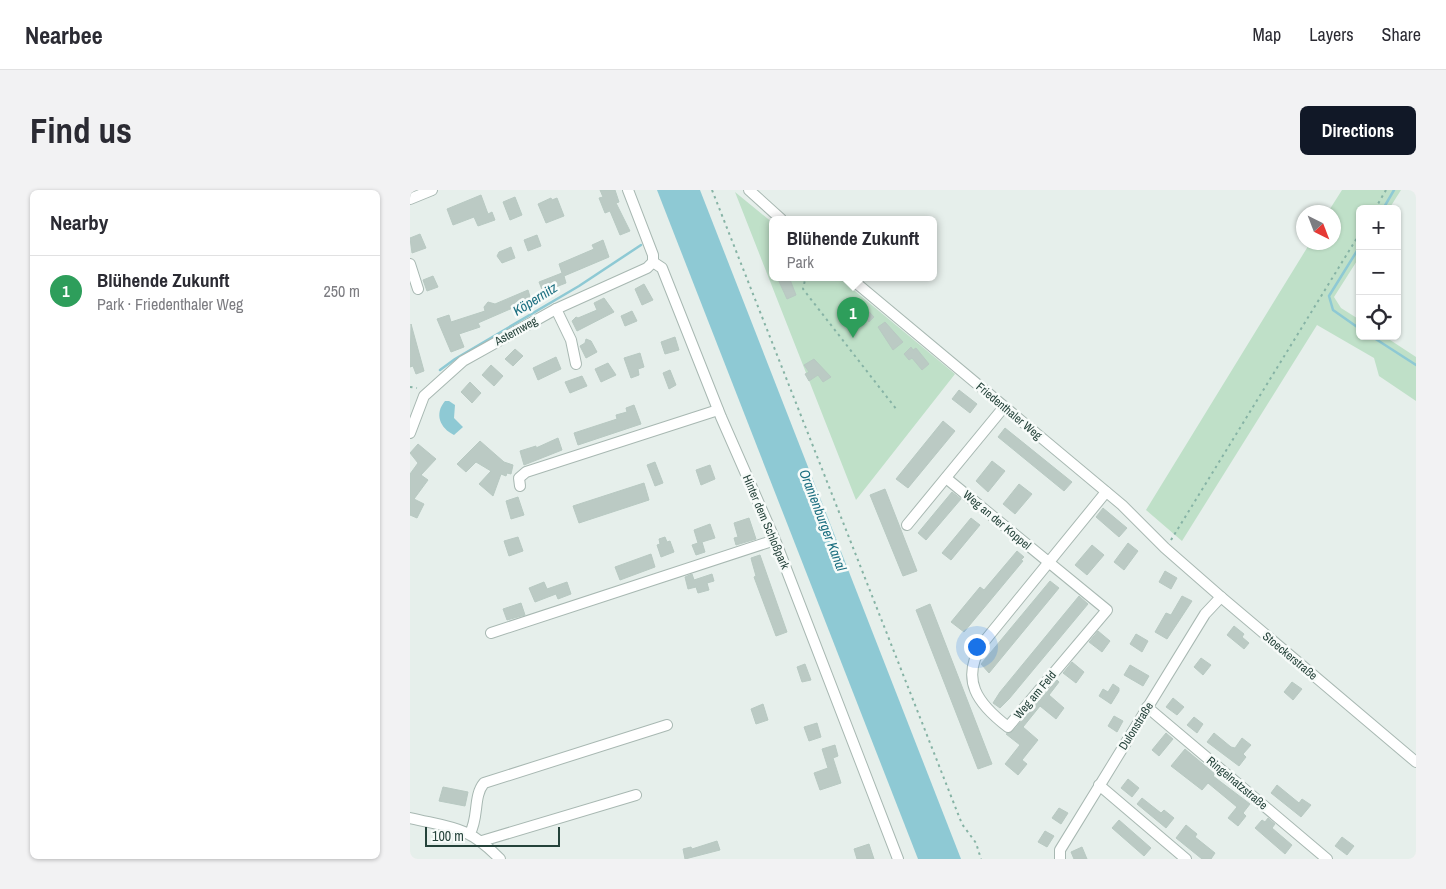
<!DOCTYPE html>
<html lang="en">
<head>
<meta charset="utf-8">
<style>
	:root { --surface:#fff; --page:#f2f2f3; --text:#2b2b33; --muted:#7c7c81; --line:#e1e1e2; --accent:#111827 }
	body { margin:0; font-family:"Archivo Narrow",sans-serif; background:var(--page); color:var(--text) }
	.controls { position:absolute; right:15px; top:15px; display:grid; overflow:hidden; border-radius:8px; box-shadow:0 1px 4px #0004 }
	.controls button { width:45px; height:45px; display:grid; place-items:center; padding:0; border:0; border-bottom:1px solid var(--line); background:var(--surface); color:var(--text); font:25px sans-serif }
	.compass { position:absolute; left:886px; top:15px; width:45px; height:45px; border-radius:50%; background:var(--surface); box-shadow:0 1px 4px #0004; rotate:138deg }
	.scale { position:absolute; left:15px; bottom:12px; width:135px; box-sizing:border-box; padding-left:5px; border:2px solid #24423a; border-top:0; font-size:14px; line-height:18px; white-space:nowrap; color:#24423a; -webkit-text-stroke:4px #f7fbf9; paint-order:stroke }
	.you { position:absolute; left:566px; top:456px; width:18px; height:18px; margin:-12px; border:4px solid #fff; border-radius:50%; background:#1a73e8; box-shadow:0 0 0 8px #1a73e833 }
	.badge { display:grid; place-items:center; width:32px; height:32px; border-radius:50%; background:var(--accent); color:#fff; font-size:16px; font-weight:700 }
	.pin { position:absolute; translate:-50% -41px; filter:drop-shadow(0 1px 2px #0008) }
	.pin::after { content:''; position:absolute; top:26px; width:18px; height:15px; background:inherit; clip-path:polygon(0 0,100% 0,50% 100%) }
	.popup { position:absolute; left:359px; top:26px; width:168px; height:65px; box-sizing:border-box; display:grid; place-content:center; border-radius:8px; background:var(--surface); filter:drop-shadow(0 1px 4px #0005); font-size:16px; white-space:nowrap; color:var(--muted) }
	.popup b { font-size:19px; color:var(--text) }
	.popup::after { content:''; position:absolute; left:50%; top:100%; margin-left:-10px; border:10px solid transparent; border-top-color:var(--surface) }
	.list { margin:0; padding:0; list-style:none }
	h2 { display:flex; justify-content:space-between; align-items:center; height:65px; margin:0; padding:0 20px; font-size:21px }
	h2 small { font-size:16px; font-weight:400; color:var(--muted) }
	.list li { display:grid; grid-template-columns:32px 1fr auto; gap:15px; align-items:center; box-sizing:border-box; height:70px; padding:0 20px; border-top:1px solid var(--line) }
	.list b { display:block; font-size:19px; white-space:nowrap }
	.list p { margin:0; font-size:16px; white-space:nowrap; color:var(--muted) }
	.list em { font-size:16px; font-style:normal; color:var(--muted) }
	.icon { flex:none; width:28px; height:28px; fill:none; stroke:currentColor; stroke-width:2; stroke-linecap:round; stroke-linejoin:round }
	.map { position:relative; flex:none; width:1006px; height:669px; overflow:hidden; border-radius:8px }
	header { display:flex; align-items:center; gap:30px; box-sizing:border-box; height:70px; padding:0 25px; background:var(--surface); border-bottom:1px solid var(--line) }
	header strong { font-size:24px }
	nav { display:flex; gap:28px; margin-inline-start:auto; font-size:18px }
	.intro { display:flex; align-items:center; justify-content:space-between; box-sizing:border-box; height:120px; padding:0 30px }
	h1 { margin:0; font-size:35px }
	.button { padding:12px 22px; border-radius:8px; background:var(--accent); color:#fff; font-size:18px; font-weight:700 }
	main { display:flex; gap:30px; padding:0 30px }
	aside { flex:1; background:var(--surface); border-radius:8px; box-shadow:0 1px 4px #0004 }
	.map>svg:first-child { display:block }
</style>
</head>
<body>
<header>
<strong>Nearbee</strong>
<nav><a>Map</a><a>Layers</a><a>Share</a></nav>
</header>
<div class="intro"><h1>Find us</h1><a class="button">Directions</a></div>
<main>
<aside>
<h2>Nearby<small></small></h2>
<ul class="list">
<li><span class="badge" style="background:#2e9e5b">1</span><div><b>Blühende Zukunft</b><p>Park · Friedenthaler Weg</p></div><em>250 m</em></li>
</ul>
</aside>
<div class="map">
<svg width="1006" height="669" viewBox="0 0 1006 669">
	<rect width="100%" height="100%" fill="#e6efeb"/>
	<g fill="#bfe0c8">
		<path d="M932,0h59l-12,19h-29v47l-26,41 7,11 19,12v16h24l32,21v44l-37,-25 -5,-18 -57,-33 -135,216 -36,-31 164,-267 24,-1v-30h-6z"/>
		<path d="M325,2l38,31v54h65l117,97 -99,126z"/>
	</g>
	<g fill="#8ec9d4">
		<path d="M247,0h43l261,669h-43z"/>
		<path d="M35,211h4l6,4 -1,13 9,9 -9,8c-14,-7 -20,-21 -9,-34z"/>
	</g>
	<g fill="none" stroke-linecap="round" stroke-linejoin="round">
		<g stroke="#8ec9d4" stroke-width="2.5">
			<path d="M973,19l11,-19"/>
			<path d="M950,56l-31,50 4,14 27,19"/>
			<path d="M961,146l45,29"/>
			<path d="M30,180l15,-11 124,-73 62,-41"/>
		</g>
	</g>
	<g fill="#bbcac4" stroke="#b8c9c2">
		<path d="M190,0h15l4,12 -3,1 14,28 -10,4 -10,-24 -5,2 -6,-15 4,-1z"/>
		<path d="M71,5l7,19 4,-2 3,8 -17,6 -4,-9 -21,8 -6,-16z"/>
		<path d="M105,7l7,18 -12,5 -7,-18z"/>
		<path d="M141,8l1,2 5,-2 7,18 -18,7 -8,-19z"/>
		<path d="M10,44l6,14 -14,5 -2,-15z"/>
		<path d="M127,45l4,11 -13,5 -4,-11z"/>
		<path d="M193,50l6,17 -45,19 2,7 -23,9 -4,-10 23,-9 -3,-9 35,-15 -2,-4z"/>
		<path d="M101,57l4,11 -13,5 -5,-7 2,-4z"/>
		<path d="M23,86l5,11 -11,4 -4,-11z"/>
		<path d="M367,87h12l7,18 -9,4z"/>
		<path d="M234,94l9,16 -11,5 -7,-16z"/>
		<path d="M118,100l3,10 -53,23 2,4 -21,7 5,13 -13,5 -14,-33 12,-4 2,7 34,-11 -1,-4 4,-5 7,2z"/>
		<path d="M445,107l19,20 -5,5 -20,-19z"/>
		<path d="M194,108l10,14 -37,19 -5,-10 4,-4 2,1 19,-8 -3,-7z"/>
		<path d="M222,121l5,10 -12,5 -4,-10z"/>
		<path d="M475,132l18,20 -10,8 -15,-23z"/>
		<path d="M1,134l13,47 -8,3 -3,-8 -3,1z"/>
		<path d="M265,147l4,13 -14,4 -4,-12z"/>
		<path d="M176,149l5,2 6,11 -11,6 -6,-12 5,-3z"/>
		<path d="M501,157l2,3 3,-2 13,16 -7,6 -10,-12 -3,2 -5,-6z"/>
		<path d="M105,159l8,7 -10,10 -8,-7z"/>
		<path d="M230,163l4,14 -6,2 1,6 -8,3 -7,-20z"/>
		<path d="M146,167l5,12 -23,11 -5,-12z"/>
		<path d="M404,169l17,18 -8,5 -5,-7 -9,6 -4,-7 4,-2 -5,-7z"/>
		<path d="M198,173l8,12 -15,7 -6,-13z"/>
		<path d="M81,175l12,11 -9,10 -12,-11z"/>
		<path d="M260,180l6,15 -7,4 -6,-16z"/>
		<path d="M172,186l5,10 -17,7 -5,-11z"/>
		<path d="M60,192l11,11 -9,10 -11,-11z"/>
		<path d="M549,200l18,14 -7,9 -18,-14z"/>
		<path d="M224,215l7,19 -63,21 -4,-12 43,-14 -1,-4 11,-3 -1,-4z"/>
		<path d="M533,231l12,10 -47,57 -12,-9z"/>
		<path d="M595,238l67,54 -8,9 -66,-54z"/>
		<path d="M148,248l4,12 -38,15 -4,-14 16,-5v2z"/>
		<path d="M70,251l24,21 9,3 -2,9 -4,-1 -1,3 -5,-2 -8,22 -14,-12 12,-13 -15,-9 -10,10 -9,-8z"/>
		<path d="M8,254l18,15 -15,16 7,5 -14,19 10,5 -7,14 -7,-3v-41l8,-11 -8,-10z"/>
		<path d="M582,271l13,10 -17,21 -12,-11z"/>
		<path d="M245,272l8,21 -8,3 -8,-21z"/>
		<path d="M300,275l5,14 -14,6 -5,-15z"/>
		<path d="M234,293l5,17 -70,23 -6,-17z"/>
		<path d="M609,294l13,10 -17,20 -12,-10z"/>
		<path d="M475,299l32,82 -14,5 -33,-81z"/>
		<path d="M542,302l9,7 -35,41 -8,-7z"/>
		<path d="M108,307l6,18 -13,4 -5,-18z"/>
		<path d="M693,318l24,20 -8,9 -23,-20z"/>
		<path d="M339,328l7,21 -20,6 -2,-7 4,-1 -4,-14z"/>
		<path d="M561,328l9,7 -29,35 -9,-7z"/>
		<path d="M300,334l5,14 -13,4 3,10 -9,3 -4,-10 6,-2 -4,-13z"/>
		<path d="M108,347l5,14 -14,5 -5,-15z"/>
		<path d="M255,347l2,5 3,-1 4,11 -13,5 -4,-12 3,-1 -1,-5z"/>
		<path d="M718,353l10,8 -14,19 -10,-8z"/>
		<path d="M682,355l12,10 -17,20 -12,-10z"/>
		<path d="M607,361l7,6 -3,3 2,1 -59,71 -13,-10 29,-35 4,3z"/>
		<path d="M241,364l4,13 -35,13 -5,-13z"/>
		<path d="M350,365l27,77 -11,4 -22,-59 2,-1 -4,-14 -1,-4z"/>
		<path d="M755,381l12,7 -6,11 -12,-7z"/>
		<path d="M282,384l2,6 18,-6 2,7 -7,2 2,7 -11,3 -2,-6 -8,2 -3,-12z"/>
		<path d="M640,391l9,7 -70,85 -8,-9z"/>
		<path d="M134,392l3,7 20,-7 4,12 -13,5 -2,-5 -21,8 -6,-14z"/>
		<path d="M669,406l9,8 -79,95 -9,9 -7,-5 7,-11z"/>
		<path d="M772,406l10,5 -25,38 -12,-7 11,-19 5,2z"/>
		<path d="M111,413l4,12 -18,5 -4,-11z"/>
		<path d="M520,414l62,160 -14,5 -62,-159z"/>
		<path d="M824,436l10,8 -2,3 7,6 -5,6 -17,-14z"/>
		<path d="M688,441l12,10 -8,11 -13,-10z"/>
		<path d="M726,444l12,7 -6,11 -12,-8z"/>
		<path d="M791,468l10,7 -8,10 -9,-8z"/>
		<path d="M662,472l12,10 -8,11 -13,-10z"/>
		<path d="M395,474l6,16 -9,2 -5,-15z"/>
		<path d="M720,475l19,11 -6,10 -19,-11z"/>
		<path d="M647,490l2,2 -10,13 15,13 -8,11 -16,-13 -17,21 15,13 -16,20 5,4 -9,11 -13,-11 15,-19 -14,-11 7,-3z"/>
		<path d="M882,492l10,7 -9,11 -9,-8z"/>
		<path d="M703,494l6,4v3l-8,13 -12,-8 4,-7 5,3z"/>
		<path d="M763,508l11,9 -7,8 -11,-8z"/>
		<path d="M353,514l5,16 -12,4 -5,-15z"/>
		<path d="M704,526l9,5 -6,11 -9,-6z"/>
		<path d="M784,527l9,7 -6,9 -10,-8z"/>
		<path d="M407,533l4,14 -12,4 -5,-14z"/>
		<path d="M756,543l7,6 -14,17 -7,-6z"/>
		<path d="M804,543l17,14 4,1 7,-10 9,7 -8,9 3,3 -7,9 -32,-24z"/>
		<path d="M425,555l3,11 -5,2 8,25 -21,7 -6,-17 14,-5 -6,-19z"/>
		<path d="M775,559l30,25 -2,2 37,28 -7,9 3,3 -8,10 -10,-8 9,-11 -29,-24 -6,7 -31,-24z"/>
		<path d="M718,589l11,9 -7,9 -11,-9z"/>
		<path d="M867,595l22,18 3,-4 9,6 -10,12 -30,-24z"/>
		<path d="M33,597l25,5 -3,14 -26,-5z"/>
		<path d="M732,608l19,15 3,-3 10,8 -8,10 -29,-24z"/>
		<path d="M649,618l9,5 -7,11 -9,-6z"/>
		<path d="M858,628l7,6 -3,4 20,17 -7,9 -30,-26 7,-8 3,2z"/>
		<path d="M709,630l32,28 -7,8 -32,-28z"/>
		<path d="M776,635l11,9 -2,3 20,16 -4,6h-9l-26,-21z"/>
		<path d="M635,641l9,5 -7,11 -9,-5z"/>
		<path d="M932,647l12,9 -7,9 -12,-9z"/>
		<path d="M307,651l3,9 -35,9 -2,-10 8,-2 1,2z"/>
		<path d="M459,654l5,15h-17l-3,-10z"/>
		<path d="M672,657l5,12h-13l-3,-7z"/>
	</g>
	<g fill="none" stroke-linecap="round" stroke-linejoin="round">
		<defs>
			<g id="minor">
				<path d="M218,0l25,65v7l9,6 59,149 54,123 123,319"/>
				<path d="M339,0l32,29"/>
				<path d="M0,9l22,-9"/>
				<path d="M0,74l8,25"/>
				<path d="M439,87l273,228 43,43 56,49 195,165"/>
				<path d="M146,119l15,31 5,24"/>
				<path d="M0,243l14,-37 39,-35 93,-52 91,-41 6,-6"/>
				<path d="M536,288l161,132 -99,117c-30,-23 -49,-47 -25,-84l123,-151"/>
				<path d="M110,296l-1,-8 7,-6 192,-62"/>
				<path d="M497,335l97,-118"/>
				<path d="M81,443l284,-93"/>
				<path d="M737,517l180,152"/>
				<path d="M689,595l87,74"/>
				<path d="M0,628c43,10 58,8 90,41"/>
				<path d="M60,643c9,-16 3,-37 14,-50l183,-58"/>
				<path d="M72,651l154,-46"/>
				<path d="M650,669v-9l145,-236 16,-17"/>
			</g>
		</defs>
		<use href="#minor" stroke="#a8b8b2" stroke-width="12"/>
		<g stroke="#86b3a5" stroke-width="2" stroke-dasharray="2.5 4" stroke-linecap="butt">
			<path d="M302,0l250,634 14,19 5,16"/>
			<path d="M965,19l11,-19"/>
			<path d="M399,87l-4,3 -2,9 94,121"/>
			<path d="M0,197l7,1"/>
			<path d="M761,350l189,-307"/>
		</g>
		<use href="#minor" stroke="#fff" stroke-width="10"/>
	</g>
	<g text-anchor="middle" stroke-width="5" stroke-linejoin="round" paint-order="stroke">
		<g font-size="12" fill="#24423a" stroke="#f7fbf9">
			<text transform="translate(106 141) rotate(-29)" y="4">Asternweg</text>
			<text transform="translate(599 221) rotate(40)" y="4">Friedenthaler Weg</text>
			<text transform="translate(587 330) rotate(40)" y="4">Weg an der Koppel</text>
			<text transform="translate(356 332) rotate(67)" y="4">Hinter dem Schloßpark</text>
			<text transform="translate(880 466) rotate(40)" y="4">Stoeckerstraße</text>
			<text transform="translate(625 505) rotate(-50)" y="4">Weg am Feld</text>
			<text transform="translate(726 536) rotate(-58)" y="4">Dulonstraße</text>
			<text transform="translate(827 593) rotate(40)" y="4">Ringelnatzstraße</text>
		</g>
		<g font-size="14" font-style="italic" fill="#1c6f80" stroke="#f7fbf9">
			<text transform="translate(125 109) rotate(-32)" y="5">Köpernitz</text>
			<text transform="translate(413 330) rotate(69)" y="5">Oranienburger Kanal</text>
		</g>
	</g>
</svg>
<div class="controls">
<button>+</button>
<button>−</button>
<button><svg class="icon" aria-label="locate" viewBox="0 0 24 24"><circle cx="12" cy="12" r="6"/><path d="M12 2v4M12 18v4M2 12h4M18 12h4"/></svg></button>
</div>
<svg class="compass" viewBox="-18 -18 36 36"><path d="M0-13l5 13h-10z" fill="#e53935"/><path d="M0 13l5-13h-10z" fill="#7c7c81"/></svg>
<div class="scale">100 m</div>
<div class="you"></div>
<div class="pin badge" style="left:443px;top:148px;background:#2e9e5b">1</div>
<div class="popup"><b>Blühende Zukunft</b>Park</div>
</div>
</main>
</body>
</html>
